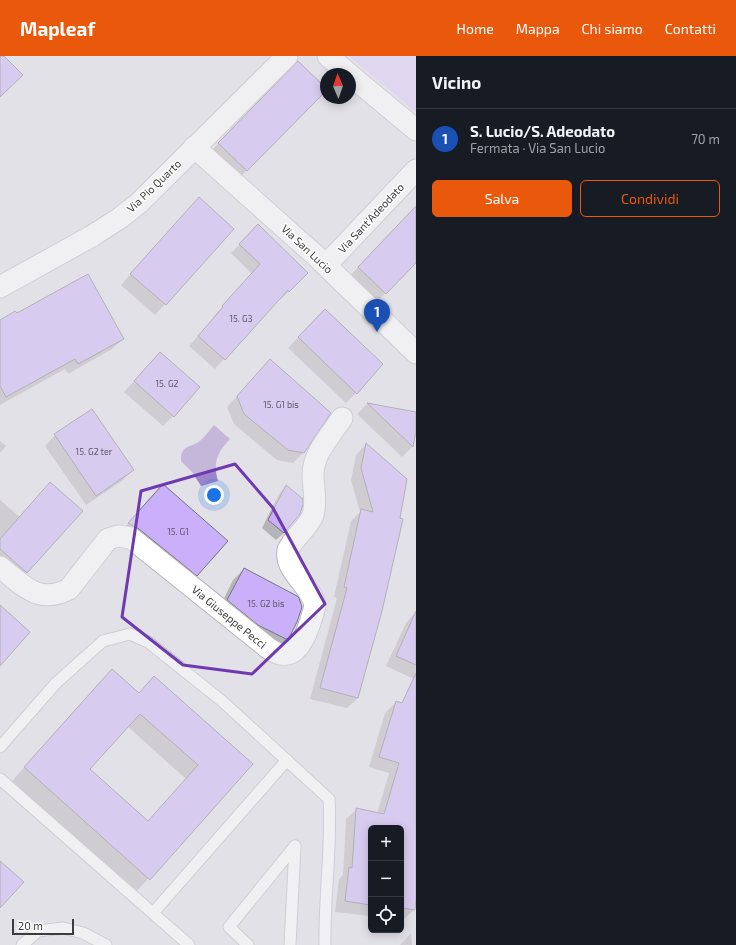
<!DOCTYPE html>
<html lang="it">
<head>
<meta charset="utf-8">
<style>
	:root { --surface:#171b24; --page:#20242c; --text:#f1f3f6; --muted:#9ea1a6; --line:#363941; --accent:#ea580c }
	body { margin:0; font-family:"Exo 2",sans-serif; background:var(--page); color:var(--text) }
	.controls { position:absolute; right:12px; bottom:12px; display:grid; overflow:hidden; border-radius:6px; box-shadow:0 2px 10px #0003 }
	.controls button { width:36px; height:36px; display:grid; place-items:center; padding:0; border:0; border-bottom:1px solid var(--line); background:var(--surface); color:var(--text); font:20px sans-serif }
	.compass { position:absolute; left:320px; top:12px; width:36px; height:36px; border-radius:50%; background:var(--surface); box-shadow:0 2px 10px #0003; rotate:358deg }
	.scale { position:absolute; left:12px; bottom:10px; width:62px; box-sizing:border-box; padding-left:4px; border:2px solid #3c3b3d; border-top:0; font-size:11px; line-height:14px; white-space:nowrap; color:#3c3b3d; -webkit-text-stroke:3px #fff; paint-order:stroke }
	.you { position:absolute; left:214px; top:439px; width:14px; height:14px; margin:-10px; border:3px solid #fff; border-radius:50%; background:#1a73e8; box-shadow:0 0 0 6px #1a73e833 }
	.badge { display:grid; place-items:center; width:26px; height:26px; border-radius:50%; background:var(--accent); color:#fff; font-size:13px; font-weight:700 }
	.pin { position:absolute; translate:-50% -33px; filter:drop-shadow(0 1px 2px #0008) }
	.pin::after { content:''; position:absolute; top:21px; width:14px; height:12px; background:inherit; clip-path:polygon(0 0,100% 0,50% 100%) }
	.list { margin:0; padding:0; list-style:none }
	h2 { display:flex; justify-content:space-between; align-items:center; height:52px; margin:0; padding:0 16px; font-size:17px }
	h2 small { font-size:13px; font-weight:400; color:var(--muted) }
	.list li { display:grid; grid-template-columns:26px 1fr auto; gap:12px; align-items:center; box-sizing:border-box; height:60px; padding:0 16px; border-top:1px solid var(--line) }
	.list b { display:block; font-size:15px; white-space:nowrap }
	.list p { margin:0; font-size:13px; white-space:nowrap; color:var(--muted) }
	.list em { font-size:13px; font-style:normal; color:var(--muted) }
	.actions { display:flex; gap:8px; padding:12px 16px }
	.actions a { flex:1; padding:9px 0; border:1px solid var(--accent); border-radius:6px; text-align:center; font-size:14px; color:var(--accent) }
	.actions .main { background:var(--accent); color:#fff }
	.icon { flex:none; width:22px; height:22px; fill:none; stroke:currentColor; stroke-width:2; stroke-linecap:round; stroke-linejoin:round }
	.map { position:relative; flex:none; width:416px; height:889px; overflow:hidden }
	header { display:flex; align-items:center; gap:24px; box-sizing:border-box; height:56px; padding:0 20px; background:var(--accent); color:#fff }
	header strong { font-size:19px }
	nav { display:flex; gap:22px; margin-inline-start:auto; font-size:14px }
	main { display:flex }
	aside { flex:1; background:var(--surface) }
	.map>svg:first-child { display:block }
</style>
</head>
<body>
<header>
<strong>Mapleaf</strong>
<nav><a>Home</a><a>Mappa</a><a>Chi siamo</a><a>Contatti</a></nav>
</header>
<main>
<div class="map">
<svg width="416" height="889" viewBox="0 0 416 889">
	<rect width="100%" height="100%" fill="#e3e1e8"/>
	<path fill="#dacafa" d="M349,0h67v56z"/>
	<path fill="#9d84ca" d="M214,369l16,14c-13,14 -17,23 -12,42l-17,5 -9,-14 -11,-11c-1,-17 11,-13 20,-21 5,-5 9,-10 13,-15z"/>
	<g fill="#0003" fill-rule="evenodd">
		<path d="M298,6l28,27 -90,92 -28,-27z"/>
		<path d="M199,142l34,31 -78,86 -34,-30z"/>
		<path d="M416,151v54l-46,48 -27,-26z"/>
		<path d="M258,170l49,47 -27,27 -2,-1 -63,70 -26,-23 26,-29 -1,-1 38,-42 -21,-21z"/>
		<path d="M325,254l31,83 -10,10 -58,-55z"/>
		<path d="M0,265l123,18 -11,10 -44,25 -3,-5 -65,36z"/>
		<path d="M270,304l33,93 -10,10 -16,-3 -43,-36 -7,-17z"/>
		<path d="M150,308l23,52 -10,10 -39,-34z"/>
		<path d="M367,348l49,9v13l-4,21 -10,10 -45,-43z"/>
		<path d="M55,379l78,35 -11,11 -36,24 -41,-59z"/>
		<path d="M0,385l6,5 -6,7z"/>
		<path d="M366,388l40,36 -48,218 -11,10 -37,-9 27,-101 -3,-1 17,-76 9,-9 -9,-32 5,-25z"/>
		<path d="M286,430l-2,47 -8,7 -14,-12 17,-34z"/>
		<path d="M152,440l44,79 -10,10 -67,-51z"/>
		<path d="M0,444l20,17 61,-6 -65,72 -16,-14z"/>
		<path d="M244,513l43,70 -10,11 -59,-39 15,-31z"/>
		<path d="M416,556v68l-30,-14 20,-43z"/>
		<path d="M99,627l39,11 114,70 -116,128 -124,-111zM127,670l59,53 -38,43 -60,-53z"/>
		<path d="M396,646l20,6v180l-2,22 -11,10h-2v-92h-30v88l-36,-4 4,-33 4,-4 3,-56 11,-10 20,5 12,-41 -20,-6 16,-54z"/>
		<path d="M411,877l1,12h-18h6z"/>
	</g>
	<g fill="#cab0fa" stroke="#77757b" fill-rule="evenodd">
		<path d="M0,0h4l19,19 -23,22z"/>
		<path d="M298,5l28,27v3l-79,80 -29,-28z"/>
		<path d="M199,141l35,32 -68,76 -36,-31z"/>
		<path d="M416,150v57l-30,31 -28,-27z"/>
		<path d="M258,168l50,49 -19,19 -1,-2 -63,70 -27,-24 25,-29 -1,-1 38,-42 -21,-20z"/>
		<path d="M88,218l36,65 -46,25 -3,-5 -69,38 -6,-11v-66l15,-9 2,2z"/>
		<path d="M325,253l58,55 -26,30 -59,-57z"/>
		<path d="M160,296l40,35 -26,30 -40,-36z"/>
		<path d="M270,303l61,54 -27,40 -16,-3 -44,-36 -7,-18z"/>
		<path d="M367,347l49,9v19l-3,16z"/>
		<path d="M92,353l42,61 -38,26 -42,-62z"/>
		<path d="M366,387l41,36 -7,39 3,1 -21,92 -24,87 -38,-10 27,-100 -3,-1 17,-78 12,3 -12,-44z"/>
		<path d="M50,426l33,29 -56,62 -27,-24v-10z"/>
		<path d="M163,428l65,57 -31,35 -58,-47 -11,-6z"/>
		<path d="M286,429l17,14v5l-3,10 -16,19 -16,-13z"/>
		<path d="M244,512l53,28 2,2 3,9 -5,15 -9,18 -30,-15 -31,-25z"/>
		<path d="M0,549l30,27 -30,34z"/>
		<path d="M416,555v54l-20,-9z"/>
		<path d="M112,613l27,24 15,-17 99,88 -103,116 -126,-113zM140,658l58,51 -50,56 -58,-52z"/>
		<path d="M416,617v226l-1,11 -14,-2v-80h-30v77l-26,-4 4,-34 3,1 4,-60 28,6 15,-51 -20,-6 17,-56 6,2z"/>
		<path d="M0,805l24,21 -24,26z"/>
	</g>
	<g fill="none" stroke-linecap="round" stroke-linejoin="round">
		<defs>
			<g id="service">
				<path d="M0,691l56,-64 47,-42 27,-7 18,8 74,59 107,98c3,48 -5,97 -4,146"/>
				<path d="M0,723l189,166"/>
				<path d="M153,857l134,-153"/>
				<path d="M22,889l16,-14 25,-3 20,5 23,12"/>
				<path d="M248,889l-19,-18 66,-81"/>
				<path d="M290,889l5,-99"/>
			</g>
			<g id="minor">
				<path d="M328,0l21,18"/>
				<path d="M350,19l66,55"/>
				<path d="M194,91l121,108 101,98"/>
				<path d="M326,209l90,-95"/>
				<path d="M0,231l92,-51 28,-18 19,-15 148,-147"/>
				<path d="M0,511c23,18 38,38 69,22l39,-50 10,-3 13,2 137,110c24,17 35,-4 42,-25 2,-6 4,-12 5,-18 -4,-20 -31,-34 -27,-55 6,-13 20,-22 25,-35 4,-13 0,-28 0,-40 0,-22 18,-40 29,-57"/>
			</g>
		</defs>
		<use href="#service" stroke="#b7b5bb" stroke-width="13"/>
		<use href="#minor" stroke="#b7b5bb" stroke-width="23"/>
		<use href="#service" stroke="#fff" stroke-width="11"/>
		<use href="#minor" stroke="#fff" stroke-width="21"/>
	</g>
	<path d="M0 0H416V889H0ZM235,408l38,44 52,96 -73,70 -69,-9 -61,-48 19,-126z" fill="#e3e1e8" fill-opacity=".55" fill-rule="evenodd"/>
	<path fill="none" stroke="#6f3ab0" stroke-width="3" stroke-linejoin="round" d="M235,408l38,44 52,96 -73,70 -69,-9 -61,-48 19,-126z"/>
	<g text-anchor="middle" stroke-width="3" stroke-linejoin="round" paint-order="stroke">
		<g font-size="9" fill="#60586c">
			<text x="241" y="266">15. G3</text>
			<text x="167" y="331">15. G2</text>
			<text x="281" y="352">15. G1 bis</text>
			<text x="94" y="399">15. G2 ter</text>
			<text x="178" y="479">15. G1</text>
			<text x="266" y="551">15. G2 bis</text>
		</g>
		<g font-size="11" fill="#3c3b3d" stroke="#fff">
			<text transform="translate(154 130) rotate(-44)" y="4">Via Pio Quarto</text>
			<text transform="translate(371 162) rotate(-47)" y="4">Via Sant'Adeodato</text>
			<text transform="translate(307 193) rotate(43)" y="4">Via San Lucio</text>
			<text transform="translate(229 561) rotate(39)" y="4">Via Giuseppe Pecci</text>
		</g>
	</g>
</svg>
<div class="controls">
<button>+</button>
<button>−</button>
<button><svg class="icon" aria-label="locate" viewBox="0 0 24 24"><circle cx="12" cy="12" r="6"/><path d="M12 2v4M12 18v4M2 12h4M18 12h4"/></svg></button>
</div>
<svg class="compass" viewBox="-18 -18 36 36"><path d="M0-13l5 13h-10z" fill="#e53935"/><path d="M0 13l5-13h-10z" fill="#9ea1a6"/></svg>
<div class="scale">20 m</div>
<div class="you"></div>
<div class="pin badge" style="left:377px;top:276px;background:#1a4fb4">1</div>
</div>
<aside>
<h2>Vicino<small></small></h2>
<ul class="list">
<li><span class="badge" style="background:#1a4fb4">1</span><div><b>S. Lucio/S. Adeodato</b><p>Fermata · Via San Lucio</p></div><em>70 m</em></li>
</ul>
<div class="actions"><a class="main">Salva</a><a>Condividi</a></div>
</aside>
</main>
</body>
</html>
